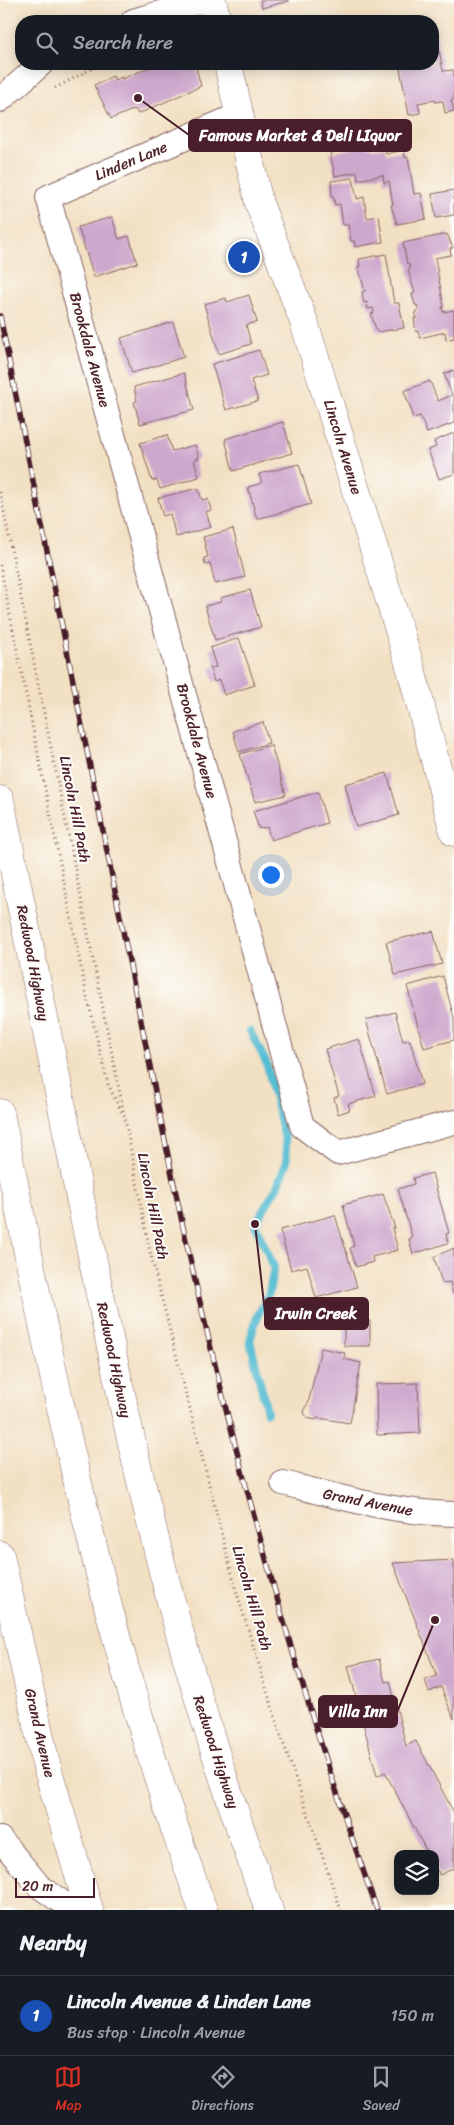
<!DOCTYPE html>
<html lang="en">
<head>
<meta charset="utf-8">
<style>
	:root { --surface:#171b24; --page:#20242c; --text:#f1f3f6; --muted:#9ea1a6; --line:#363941; --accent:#d93025 }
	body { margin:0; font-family:Sriracha,sans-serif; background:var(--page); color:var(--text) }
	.controls { position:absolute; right:15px; bottom:15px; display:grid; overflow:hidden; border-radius:10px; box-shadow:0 2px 12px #0003 }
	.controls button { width:45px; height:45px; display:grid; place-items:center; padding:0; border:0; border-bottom:1px solid var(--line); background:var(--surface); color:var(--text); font:25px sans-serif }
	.scale { position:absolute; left:15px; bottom:12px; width:80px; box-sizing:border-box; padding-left:5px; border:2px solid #4a1f2b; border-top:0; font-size:14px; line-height:18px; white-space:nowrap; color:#4a1f2b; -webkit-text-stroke:4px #fdfcf7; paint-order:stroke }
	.you { position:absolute; left:270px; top:874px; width:18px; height:18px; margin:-12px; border:4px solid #fff; border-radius:50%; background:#1a73e8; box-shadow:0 0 0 8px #1a73e833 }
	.badge { display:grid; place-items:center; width:32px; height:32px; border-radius:50%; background:var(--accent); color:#fff; font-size:16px; font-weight:700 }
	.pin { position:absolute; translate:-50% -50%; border:2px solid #fff; box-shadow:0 1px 5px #0006 }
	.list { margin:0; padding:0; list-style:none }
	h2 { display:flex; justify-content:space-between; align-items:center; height:65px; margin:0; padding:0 20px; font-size:21px }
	h2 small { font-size:16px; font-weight:400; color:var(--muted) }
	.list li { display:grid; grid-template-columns:32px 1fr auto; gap:15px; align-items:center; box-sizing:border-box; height:80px; padding:0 20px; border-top:1px solid var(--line) }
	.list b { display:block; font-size:19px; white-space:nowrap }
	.list p { margin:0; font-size:16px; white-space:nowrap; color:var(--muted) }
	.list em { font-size:16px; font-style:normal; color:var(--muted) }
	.icon { flex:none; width:28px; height:28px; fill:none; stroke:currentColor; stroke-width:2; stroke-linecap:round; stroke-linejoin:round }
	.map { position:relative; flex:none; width:454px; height:1910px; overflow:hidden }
	.search { position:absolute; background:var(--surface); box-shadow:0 2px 12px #0003; left:15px; right:15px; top:15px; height:55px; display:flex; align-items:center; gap:12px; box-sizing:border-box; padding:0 18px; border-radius:20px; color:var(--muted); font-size:19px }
	.sheet { height:145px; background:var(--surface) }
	nav { display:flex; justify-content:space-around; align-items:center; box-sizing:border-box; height:70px; border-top:1px solid var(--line); background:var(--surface); font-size:14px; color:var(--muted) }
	nav a { display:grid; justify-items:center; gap:2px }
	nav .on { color:var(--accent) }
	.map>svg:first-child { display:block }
</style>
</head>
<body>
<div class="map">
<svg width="454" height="1910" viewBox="0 0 454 1910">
	<rect width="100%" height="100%" fill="#fdfcf7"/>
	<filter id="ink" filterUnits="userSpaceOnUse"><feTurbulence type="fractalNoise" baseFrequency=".02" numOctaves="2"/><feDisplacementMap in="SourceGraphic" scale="10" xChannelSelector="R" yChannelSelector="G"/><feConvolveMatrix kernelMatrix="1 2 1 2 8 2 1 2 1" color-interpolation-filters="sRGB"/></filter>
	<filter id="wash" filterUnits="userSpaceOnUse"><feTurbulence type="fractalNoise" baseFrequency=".0096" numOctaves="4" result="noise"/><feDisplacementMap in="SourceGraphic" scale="20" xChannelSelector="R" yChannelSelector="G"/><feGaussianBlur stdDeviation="1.12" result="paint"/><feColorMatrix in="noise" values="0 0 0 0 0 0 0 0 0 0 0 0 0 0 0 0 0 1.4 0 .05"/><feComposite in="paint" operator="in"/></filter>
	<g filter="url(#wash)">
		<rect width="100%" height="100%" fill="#f2e0c3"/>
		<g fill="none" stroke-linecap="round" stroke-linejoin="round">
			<path stroke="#55bdd3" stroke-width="8" d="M250,1031l16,31 19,77 2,22 -10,26 -22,37 19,43 -5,26 -12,24 -7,23 17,72"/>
		</g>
		<g id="blocks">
			<g fill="#cea7cd">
				<path d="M260,0h29v1l-27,7z"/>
				<path d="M434,23l9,48 11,-1v29l-3,1 3,11 -9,2 -2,-12 -8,1v-2l-17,3 2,10 -11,2 -10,-51h34z"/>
				<path d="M149,64h46l6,22 -63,28 -3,-5 -24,10 -17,-34 19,-9 2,4 7,-3v2l28,-12z"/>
				<path d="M360,147h11v2l14,-2 1,7 18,-4 1,8 3,-1 6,37 7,-1 5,26 -29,5 -6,-19h2l-4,-24 -5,2 -1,-8 -25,5 -1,-8 -22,4 -5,-23z"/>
				<path d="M353,178l4,21 7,-2 3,21 12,-2 4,26 -28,5 -1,-6h-3l-3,-16h-5l-3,-21 -5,1 -1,-8 -2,1 -1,-17z"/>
				<path d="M454,190v25l-18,3 -4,-24z"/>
				<path d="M112,217l7,22 10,-3 8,27 -43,14 -16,-50z"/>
				<path d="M447,234l6,14h-3l1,7 -16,3 9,49h-2l1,5 11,-2v28l-8,2 -1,-8 -25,6 -2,-7 -2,1 -2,-14h3l-2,-6 3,-1 -1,-6h-2l-3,-11 3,-1 -7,-23 2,-1 -1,-5h-2l-4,-21z"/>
				<path d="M386,254l8,49h5l5,25 -27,4 -6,-18 3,-1 -1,-5 -5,1 -1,-7 -3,1 -2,-11 3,-1 -7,-25h2l-1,-7z"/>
				<path d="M249,295l8,27 -11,3 5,19 -32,10 -15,-50 22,-6 1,4z"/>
				<path d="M173,322l11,35 -52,16 -11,-35z"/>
				<path d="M259,350l8,25 -16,5 7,21 -32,9 -14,-46z"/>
				<path d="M454,370v53l-27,10 -7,-17 -7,2 -2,-6h1l-8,-21 26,-10 8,20 14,-6 -8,-21z"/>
				<path d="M184,373l10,37 -54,14 -6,-22 3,-1 -3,-14z"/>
				<path d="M283,422l9,31 -59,18 -8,-32z"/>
				<path d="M454,433v41l-15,5 -11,-29 8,-3 -2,-6z"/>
				<path d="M167,435l5,16 23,-6 4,13 -5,2 5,17 -39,12 -3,-9 -5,1 -12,-38z"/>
				<path d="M299,464l12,40 -54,15 -9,-32 14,-4 -3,-9z"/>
				<path d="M198,488l4,12 6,-1 3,11 -5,2 5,15 -35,10 -6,-23 -7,2 -5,-18z"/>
				<path d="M233,529l12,48 -30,7 -5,-20 -5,1 -1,-7 4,-1 -5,-20z"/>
				<path d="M250,590l11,37 -46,13 -10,-34 16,-4 -1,-4z"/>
				<path d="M239,638l16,47 -31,10 -5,-15 -5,2 -4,-14 6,-1 -6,-19z"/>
				<path d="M263,722l6,21 -30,9 -6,-21z"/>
				<path d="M271,745l15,50 -31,7 -15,-48z"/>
				<path d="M387,773l12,42 -43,12 -11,-43z"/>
				<path d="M318,792l9,31 -56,17 -4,-13 -8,2 -6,-18z"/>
				<path d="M433,931l9,33 -47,11 -9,-33z"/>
				<path d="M443,976l11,42v22l-30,8 -17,-62z"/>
				<path d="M395,1012l8,29 7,-1 12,44 -35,10 -21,-74z"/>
				<path d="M359,1039l17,57 -28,8 2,6 -12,4 -4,-16 5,-2 -14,-47z"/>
				<path d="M432,1173l17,60 -3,1 2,9 -35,11 -4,-15 3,-2 -14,-48 16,-5 -1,-6z"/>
				<path d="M383,1194l12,34h-3l6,22 -26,7 1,5 -17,5 -6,-19 4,-2 -11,-41z"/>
				<path d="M335,1215l22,72 -41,11 -9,-32 -16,4 -11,-40z"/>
				<path d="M454,1248v46h-1l-3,-12 -8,1 -8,-26z"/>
				<path d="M344,1320l26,1v25h-26z"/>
				<path d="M321,1348l24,5 -1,6 17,4 -11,60 -32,-5 -3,2 -7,-2 -4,-5 1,-6 3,-3z"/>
				<path d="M418,1383l2,50 -43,2 -1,-51z"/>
				<path d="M454,1560v159l-13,-32 -12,5 -4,-12 12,-4 -44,-113z"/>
				<path d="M379,1659l6,23 5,-1 16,65 10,-5 38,72v55l-14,7 -5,-8v-13h-7l-43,-82 -8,4 -29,-110z"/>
			</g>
		</g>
	</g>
	<g filter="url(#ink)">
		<use href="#blocks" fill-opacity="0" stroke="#856360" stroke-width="1"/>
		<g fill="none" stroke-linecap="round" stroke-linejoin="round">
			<defs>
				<g id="minor">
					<path d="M133,21l71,-21"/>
					<path d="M0,100l41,-36"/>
					<path d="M241,114l-193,83 254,929 36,27 116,-31"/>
					<path d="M283,1483c56,14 113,30 171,31"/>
					<path d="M0,1839l39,47 34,24"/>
				</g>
				<path id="tertiary" d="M0,1555l45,205 44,150"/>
				<g id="secondary">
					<path d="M212,0l5,21"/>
					<path d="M228,64l31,139 45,119 107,347 43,163"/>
				</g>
				<g id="motorway">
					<path d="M0,800c26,127 52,255 77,383 24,116 47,233 76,348 31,128 71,255 116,379"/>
					<path d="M0,1113c29,146 58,292 94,437 29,122 67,242 109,360"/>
				</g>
			</defs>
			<use href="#minor" stroke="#856360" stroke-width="26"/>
			<use href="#tertiary" stroke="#856360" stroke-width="29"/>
			<use href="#secondary" stroke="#856360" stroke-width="29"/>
			<use href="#motorway" stroke="#856360" stroke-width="29"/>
			<g stroke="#856360" stroke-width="3" stroke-dasharray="1 4" stroke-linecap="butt">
				<path d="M55,88l46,-24"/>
				<path d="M0,492l125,627 25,133 86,338 44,143 61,177"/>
				<path d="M0,565l87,432 21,87 15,31"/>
			</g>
			<use href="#minor" stroke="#fff" stroke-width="24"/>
			<use href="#tertiary" stroke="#fff" stroke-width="28"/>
			<use href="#secondary" stroke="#fff" stroke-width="28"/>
			<use href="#motorway" stroke="#fff" stroke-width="28"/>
			<defs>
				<path id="rail" d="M0,316c42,210 84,420 126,630 23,113 44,227 70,339 49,211 108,421 181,625"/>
			</defs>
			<use href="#rail" stroke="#4a1f2b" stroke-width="5.5"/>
			<use href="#rail" stroke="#fdfcf7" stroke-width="4" stroke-dasharray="11" stroke-linecap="butt"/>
		</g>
	</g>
	<g text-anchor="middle" stroke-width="4" stroke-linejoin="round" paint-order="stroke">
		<g font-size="15" fill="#4a1f2b" stroke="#fdfcf7">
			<text transform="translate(131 161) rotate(-23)" y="5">Linden Lane</text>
			<text transform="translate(90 350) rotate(75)" y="5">Brookdale Avenue</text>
			<text transform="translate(343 447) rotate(73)" y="5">Lincoln Avenue</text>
			<text transform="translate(197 741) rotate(75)" y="5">Brookdale Avenue</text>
			<text transform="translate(75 809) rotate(79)" y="5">Lincoln Hill Path</text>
			<text transform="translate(33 963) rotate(79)" y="5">Redwood Highway</text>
			<text transform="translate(153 1206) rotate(79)" y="5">Lincoln Hill Path</text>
			<text transform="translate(114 1360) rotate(78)" y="5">Redwood Highway</text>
			<text transform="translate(368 1502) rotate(11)" y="5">Grand Avenue</text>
			<text transform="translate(252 1598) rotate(74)" y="5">Lincoln Hill Path</text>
			<text transform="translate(40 1733) rotate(77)" y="5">Grand Avenue</text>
			<text transform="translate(216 1752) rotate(72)" y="5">Redwood Highway</text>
		</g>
	</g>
	<path fill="none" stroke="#4a1f2b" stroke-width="2" d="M138 98L189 135M255 1224L265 1313M435 1620L397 1712"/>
	<g fill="#4a1f2b" stroke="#fdfcf7" stroke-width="2">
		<circle cx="138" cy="98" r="5"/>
		<circle cx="255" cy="1224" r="5"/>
		<circle cx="435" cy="1620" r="5"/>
	</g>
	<g fill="#4a1f2b" stroke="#4a1f2b" stroke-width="2">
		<rect x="189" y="120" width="222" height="31" rx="5"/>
		<rect x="265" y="1298" width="103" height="31" rx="5"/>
		<rect x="319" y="1696" width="78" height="31" rx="5"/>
	</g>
	<g font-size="16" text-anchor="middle" font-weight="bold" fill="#fff">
		<text x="300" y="141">Famous Market &amp; Deli LIquor</text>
		<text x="316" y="1319">Irwin Creek</text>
		<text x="358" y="1717">Villa Inn</text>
	</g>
</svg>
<div class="controls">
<button><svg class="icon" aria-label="layers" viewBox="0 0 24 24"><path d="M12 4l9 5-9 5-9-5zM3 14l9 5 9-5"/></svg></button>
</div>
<div class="scale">20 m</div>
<div class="you"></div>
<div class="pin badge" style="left:244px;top:257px;background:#1a4fb4">1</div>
<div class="search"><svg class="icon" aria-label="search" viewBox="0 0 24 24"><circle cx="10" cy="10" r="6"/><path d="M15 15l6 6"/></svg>Search here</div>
</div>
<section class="sheet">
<h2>Nearby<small></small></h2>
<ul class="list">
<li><span class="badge" style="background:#1a4fb4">1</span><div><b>Lincoln Avenue &amp; Linden Lane</b><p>Bus stop · Lincoln Avenue</p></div><em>150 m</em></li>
</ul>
</section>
<nav>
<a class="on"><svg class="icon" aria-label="map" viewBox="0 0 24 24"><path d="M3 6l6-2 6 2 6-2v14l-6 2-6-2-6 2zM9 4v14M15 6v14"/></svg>Map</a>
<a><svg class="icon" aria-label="directions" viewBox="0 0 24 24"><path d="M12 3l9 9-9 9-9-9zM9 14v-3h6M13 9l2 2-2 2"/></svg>Directions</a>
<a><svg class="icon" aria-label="saved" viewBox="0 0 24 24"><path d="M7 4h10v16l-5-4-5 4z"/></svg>Saved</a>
</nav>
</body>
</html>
